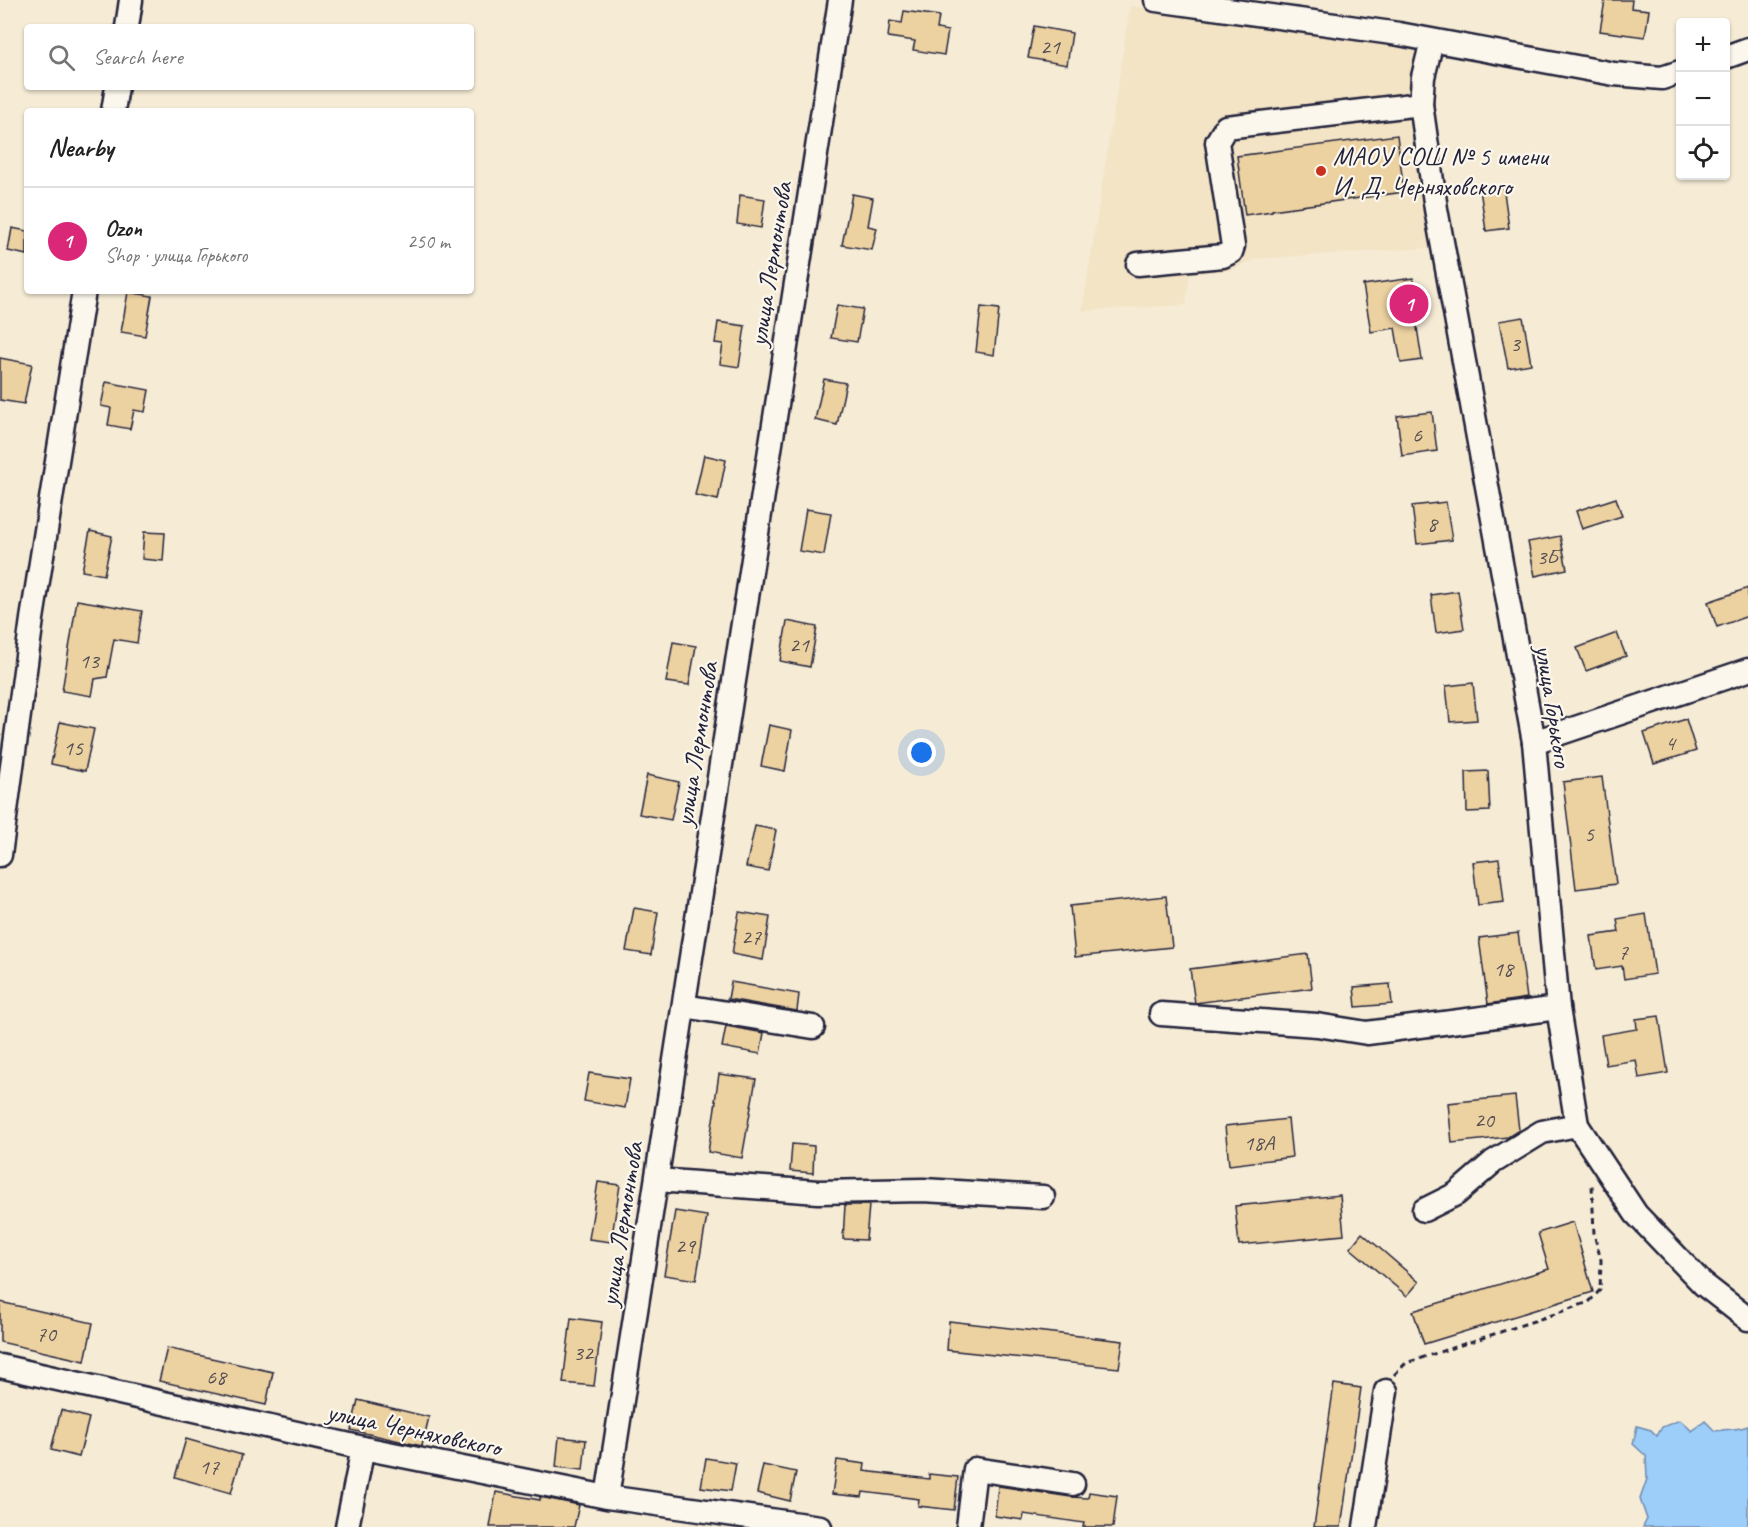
<!DOCTYPE html>
<html lang="en">
<head>
<meta charset="utf-8">
<style>
	:root { --surface:#fff; --page:#f6f6f6; --text:#222; --muted:#767676; --line:#e0e0e0; --accent:#db2777 }
	body { margin:0; font-family:Caveat,sans-serif; background:var(--page); color:var(--text) }
	.controls { position:absolute; right:18px; top:18px; display:grid; overflow:hidden; border-radius:6px; box-shadow:0 2px 4px #0004 }
	.controls button { width:54px; height:54px; display:grid; place-items:center; padding:0; border:0; border-bottom:2px solid var(--line); background:var(--surface); color:var(--text); font:30px sans-serif }
	.you { position:absolute; left:922px; top:753px; width:21px; height:21px; margin:-15px; border:4px solid #fff; border-radius:50%; background:#1a73e8; box-shadow:0 0 0 9px #1a73e833 }
	.badge { display:grid; place-items:center; width:39px; height:39px; border-radius:50%; background:var(--accent); color:#fff; font-size:20px; font-weight:700 }
	.pin { position:absolute; translate:-50% -50%; border:3px solid #fff; box-shadow:0 2px 6px #0006 }
	.list { margin:0; padding:0; list-style:none }
	h2 { display:flex; justify-content:space-between; align-items:center; height:78px; margin:0; padding:0 24px; font-size:26px }
	h2 small { font-size:20px; font-weight:400; color:var(--muted) }
	.list li { display:grid; grid-template-columns:39px 1fr auto; gap:18px; align-items:center; box-sizing:border-box; height:108px; padding:0 24px; border-top:2px solid var(--line) }
	.list b { display:block; font-size:22px; white-space:nowrap }
	.list p { margin:0; font-size:20px; white-space:nowrap; color:var(--muted) }
	.list em { font-size:20px; font-style:normal; color:var(--muted) }
	.icon { flex:none; width:33px; height:33px; fill:none; stroke:currentColor; stroke-width:2; stroke-linecap:round; stroke-linejoin:round }
	.map { position:relative; flex:none; width:1748px; height:1527px; overflow:hidden }
	.search { position:absolute; background:var(--surface); box-shadow:0 2px 4px #0004; left:24px; top:24px; width:450px; height:66px; display:flex; align-items:center; gap:15px; box-sizing:border-box; padding:0 21px; border-radius:6px; color:var(--muted); font-size:22px }
	.panel { position:absolute; background:var(--surface); box-shadow:0 2px 4px #0004; left:24px; top:108px; width:450px; height:186px; border-radius:6px }
	.map>svg:first-child { display:block }
</style>
</head>
<body>
<div class="map">
<svg width="1748" height="1527" viewBox="0 0 1748 1527">
	<rect width="100%" height="100%" fill="#f6ecd6"/>
	<filter id="ink" filterUnits="userSpaceOnUse"><feTurbulence type="fractalNoise" baseFrequency=".0167" numOctaves="2"/><feDisplacementMap in="SourceGraphic" scale="12" xChannelSelector="R" yChannelSelector="G"/><feConvolveMatrix kernelMatrix="1 2 1 2 8 2 1 2 1" color-interpolation-filters="sRGB"/></filter>
	<g filter="url(#ink)">
		<path fill="#f3e4c6" d="M1130,6l202,24 83,18 3,12 14,188 -175,11 -28,12 -39,2 -4,32 -104,6z"/>
		<path fill="#9dcdf9" stroke="#6c89ad" stroke-width="1.5" d="M1680,1420l12,11 13,-10 10,10c12,-2 22,-1 33,-5v101h-105l4,-8 -7,-20 7,-20 -1,-23 -13,-12 4,-18 14,4 6,6 5,-9z"/>
		<g fill="#ecd1a1" stroke="#22223b" stroke-width="1.5">
			<path d="M1605,0h27l-1,8 18,2 -4,27 -45,-6z"/>
			<path d="M904,11l35,5 -2,13 11,2 -4,24 -31,-5 2,-9 -27,-4 2,-16 12,2z"/>
			<path d="M1034,26l38,7 -5,32 -39,-7z"/>
			<path d="M1397,135l7,57 -132,18v1l-27,4 -8,-59z"/>
			<path d="M1503,185l6,43 -23,3 -6,-42z"/>
			<path d="M852,194l21,4 -5,28 9,2 -5,22 -30,-5z"/>
			<path d="M740,195l25,4 -4,29 -24,-4z"/>
			<path d="M12,228l15,3v24l-19,-4z"/>
			<path d="M1413,278l7,42 -4,1 6,39 -21,3 -6,-35 -24,4 -8,-47z"/>
			<path d="M128,292l24,4 -7,40 -24,-4z"/>
			<path d="M837,305l26,4 -6,33 -26,-4z"/>
			<path d="M981,307l18,2 -5,46 -18,-3z"/>
			<path d="M1523,317l8,47 -23,4 -9,-47z"/>
			<path d="M718,322l27,4 -6,41 -19,-3 3,-20 -8,-1z"/>
			<path d="M0,358l32,6 -8,40 -24,-4z"/>
			<path d="M824,379l22,4 -9,42 -22,-5z"/>
			<path d="M106,382l43,8 -4,22 -11,-2 -4,19 -22,-4 3,-17 -10,-2z"/>
			<path d="M1432,412l5,39 -35,5 -5,-40z"/>
			<path d="M704,455l22,5 -8,40 -23,-5z"/>
			<path d="M1616,498l6,18 -40,13 -6,-18z"/>
			<path d="M1446,502l6,38 -35,4 -5,-38z"/>
			<path d="M806,509l25,4 -7,42 -25,-4z"/>
			<path d="M90,531l22,5 -8,39 -22,-4z"/>
			<path d="M144,532l21,1 -2,28 -21,-2z"/>
			<path d="M1560,536l7,33 -32,7 -7,-34z"/>
			<path d="M1748,588v28l-31,11 -9,-25z"/>
			<path d="M1458,591l6,38 -28,4 -5,-38z"/>
			<path d="M77,600l65,11 -5,32 -23,-4 -7,38 -12,2 -3,17 -30,-5z"/>
			<path d="M787,621l30,6 -7,40 -30,-6z"/>
			<path d="M1617,633l9,23 -40,15 -9,-23z"/>
			<path d="M673,642l23,4 -7,39 -23,-3z"/>
			<path d="M1473,683l4,37 -27,2 -4,-36z"/>
			<path d="M1686,719l10,32 -42,13 -10,-31z"/>
			<path d="M60,722l34,7 -9,42 -34,-7z"/>
			<path d="M769,725l23,5 -7,41 -24,-5z"/>
			<path d="M1488,771l2,40 -23,1 -1,-40z"/>
			<path d="M647,775l32,7 -8,38 -32,-6z"/>
			<path d="M1602,777l14,107 -40,5 -13,-107z"/>
			<path d="M755,826l21,4 -8,41 -22,-4z"/>
			<path d="M1499,859l5,43 -26,3 -5,-43z"/>
			<path d="M1166,896l6,51 -97,10 -5,-51z"/>
			<path d="M634,908l24,4 -7,43 -25,-4z"/>
			<path d="M739,912l31,5 -7,43 -31,-6z"/>
			<path d="M1646,914l9,60 -31,5 -2,-13 -26,4 -5,-34 28,-4 -2,-13z"/>
			<path d="M1518,933l9,65 -39,6 -9,-66z"/>
			<path d="M1308,954l4,34 -117,15 -5,-34z"/>
			<path d="M731,982l68,12 -2,17 -69,-12z"/>
			<path d="M1390,984l2,20 -36,3 -2,-20z"/>
			<path d="M1659,1016l9,57 -29,5 -3,-18 -30,5 -5,-30 36,-6 -1,-10z"/>
			<path d="M726,1026l38,7 -4,21 -38,-7z"/>
			<path d="M589,1073l41,6 -5,29 -41,-7z"/>
			<path d="M719,1074l37,5 -14,79 -34,-6 8,-51h-1z"/>
			<path d="M1515,1096l4,34 -11,7 -56,6 -4,-40z"/>
			<path d="M1288,1119l4,38 -63,8 -4,-39z"/>
			<path d="M792,1144l22,2 -1,27 -23,-2z"/>
			<path d="M598,1182l22,3 -9,57 -22,-3z"/>
			<path d="M1340,1195l4,40 -105,10 -4,-39z"/>
			<path d="M845,1205h24l-3,35 -23,-1z"/>
			<path d="M675,1211l32,5 -11,64 -32,-5z"/>
			<path d="M1573,1222l20,70 -169,52 -11,-33 136,-42 -11,-36z"/>
			<path d="M1362,1233l57,49 -12,14 -57,-48z"/>
			<path d="M0,1302l93,21 -8,38 -85,-19z"/>
			<path d="M571,1318l31,4 -8,64 -31,-3z"/>
			<path d="M949,1321l174,20 -4,27 -172,-18z"/>
			<path d="M167,1348l106,24 -7,33 -107,-24z"/>
			<path d="M1334,1384l27,4 -20,139h-27z"/>
			<path d="M358,1400l71,17 -7,29 -71,-16z"/>
			<path d="M61,1410l28,8 -10,39 -28,-7z"/>
			<path d="M559,1437l27,3 -3,30 -27,-3z"/>
			<path d="M186,1439l56,16 -11,38 -56,-16z"/>
			<path d="M706,1458l30,5 -5,28 -30,-4z"/>
			<path d="M837,1460l28,4 -1,7 65,8v-5l29,3 -4,33 -36,-4 1,-7 -56,-7 -1,5 -30,-3z"/>
			<path d="M763,1465l33,7 -6,29 -33,-8z"/>
			<path d="M998,1486l73,11 17,1 1,-6 28,4 -4,31h-30l1,-4 -60,-9 -1,6 -28,-4z"/>
			<path d="M496,1492l44,8v-3l39,8 -5,22h-84z"/>
		</g>
		<g fill="none" stroke-linecap="round" stroke-linejoin="round">
			<defs>
				<g id="minor">
					<path d="M1156,0l243,34 215,40 48,4 18,-6"/>
					<path d="M127,27l4,-27"/>
					<path d="M1432,41l-9,36 -2,27 15,105 98,533 24,266 19,117 59,89 67,70 45,35"/>
					<path d="M1726,57l22,-8"/>
					<path d="M113,111l4,-24"/>
					<path d="M1138,264l85,-8 8,-4 2,-6 -16,-104 9,-15 195,-23"/>
					<path d="M1534,742l214,-72"/>
					<path d="M0,855l32,-236 52,-328"/>
					<path d="M684,1006l129,21"/>
					<path d="M1161,1014l156,11 50,8 191,-25"/>
					<path d="M657,1180l161,12 105,-2 120,7"/>
					<path d="M1424,1210l32,-16 37,-32 49,-30 35,-7"/>
					<path d="M0,1366l363,82 244,49 213,30"/>
					<path d="M607,1497l233,-1497"/>
					<path d="M347,1527l16,-79"/>
					<path d="M968,1527l7,-58 98,15"/>
					<path d="M1365,1527l21,-136"/>
				</g>
			</defs>
			<use href="#minor" stroke="#22223b" stroke-width="27"/>
			<path stroke="#22223b" stroke-width="3" stroke-dasharray="6 4.5" stroke-linecap="butt" d="M1394,1375l12,-12 146,-48 37,-13 11,-12 1,-30 -7,-26 -2,-50"/>
			<use href="#minor" stroke="#fbf7ec" stroke-width="22"/>
		</g>
	</g>
	<circle fill="#c8321e" stroke="#fbf7ec" stroke-width="2" cx="1321" cy="171" r="6"/>
	<g text-anchor="middle" stroke-width="4.5" stroke-linejoin="round" paint-order="stroke">
		<g font-size="22" fill="#544e54">
			<text x="1050" y="54">21</text>
			<text x="1515" y="351">3</text>
			<text x="1417" y="442">6</text>
			<text x="1432" y="531">8</text>
			<text x="1547" y="564">3Б</text>
			<text x="799" y="652">21</text>
			<text x="89" y="668">13</text>
			<text x="1670" y="750">4</text>
			<text x="73" y="755">15</text>
			<text x="1589" y="841">5</text>
			<text x="751" y="944">27</text>
			<text x="1623" y="959">7</text>
			<text x="1503" y="976">18</text>
			<text x="1484" y="1127">20</text>
			<text x="1259" y="1150">18А</text>
			<text x="685" y="1253">29</text>
			<text x="46" y="1341">70</text>
			<text x="583" y="1360">32</text>
			<text x="216" y="1384">68</text>
			<text x="209" y="1474">17</text>
		</g>
		<g font-size="26" fill="#22223b" stroke="#fbf7ec" text-anchor="start">
			<text x="1333" y="165">МАОУ СОШ № 5 имени<tspan x="1333" dy="30">И. Д. Черняховского</tspan></text>
		</g>
		<g font-size="26" fill="#22223b" stroke="#fbf7ec">
			<text transform="translate(770 264) rotate(-81)" y="9">улица Лермонтова</text>
			<text transform="translate(1554 706) rotate(81)" y="9">улица Горького</text>
			<text transform="translate(696 744) rotate(-81)" y="9">улица Лермонтова</text>
			<text transform="translate(621 1224) rotate(-81)" y="9">улица Лермонтова</text>
			<text transform="translate(414 1429) rotate(12)" y="9">улица Черняховского</text>
		</g>
	</g>
</svg>
<div class="controls">
<button>+</button>
<button>−</button>
<button><svg class="icon" aria-label="locate" viewBox="0 0 24 24"><circle cx="12" cy="12" r="6"/><path d="M12 2v4M12 18v4M2 12h4M18 12h4"/></svg></button>
</div>
<div class="you"></div>
<div class="pin badge" style="left:1409px;top:304px">1</div>
<div class="search"><svg class="icon" aria-label="search" viewBox="0 0 24 24"><circle cx="10" cy="10" r="6"/><path d="M15 15l6 6"/></svg>Search here</div>
<section class="panel">
<h2>Nearby<small></small></h2>
<ul class="list">
<li><span class="badge">1</span><div><b>Ozon</b><p>Shop · улица Горького</p></div><em>250 m</em></li>
</ul>
</section>
</div>
</body>
</html>
